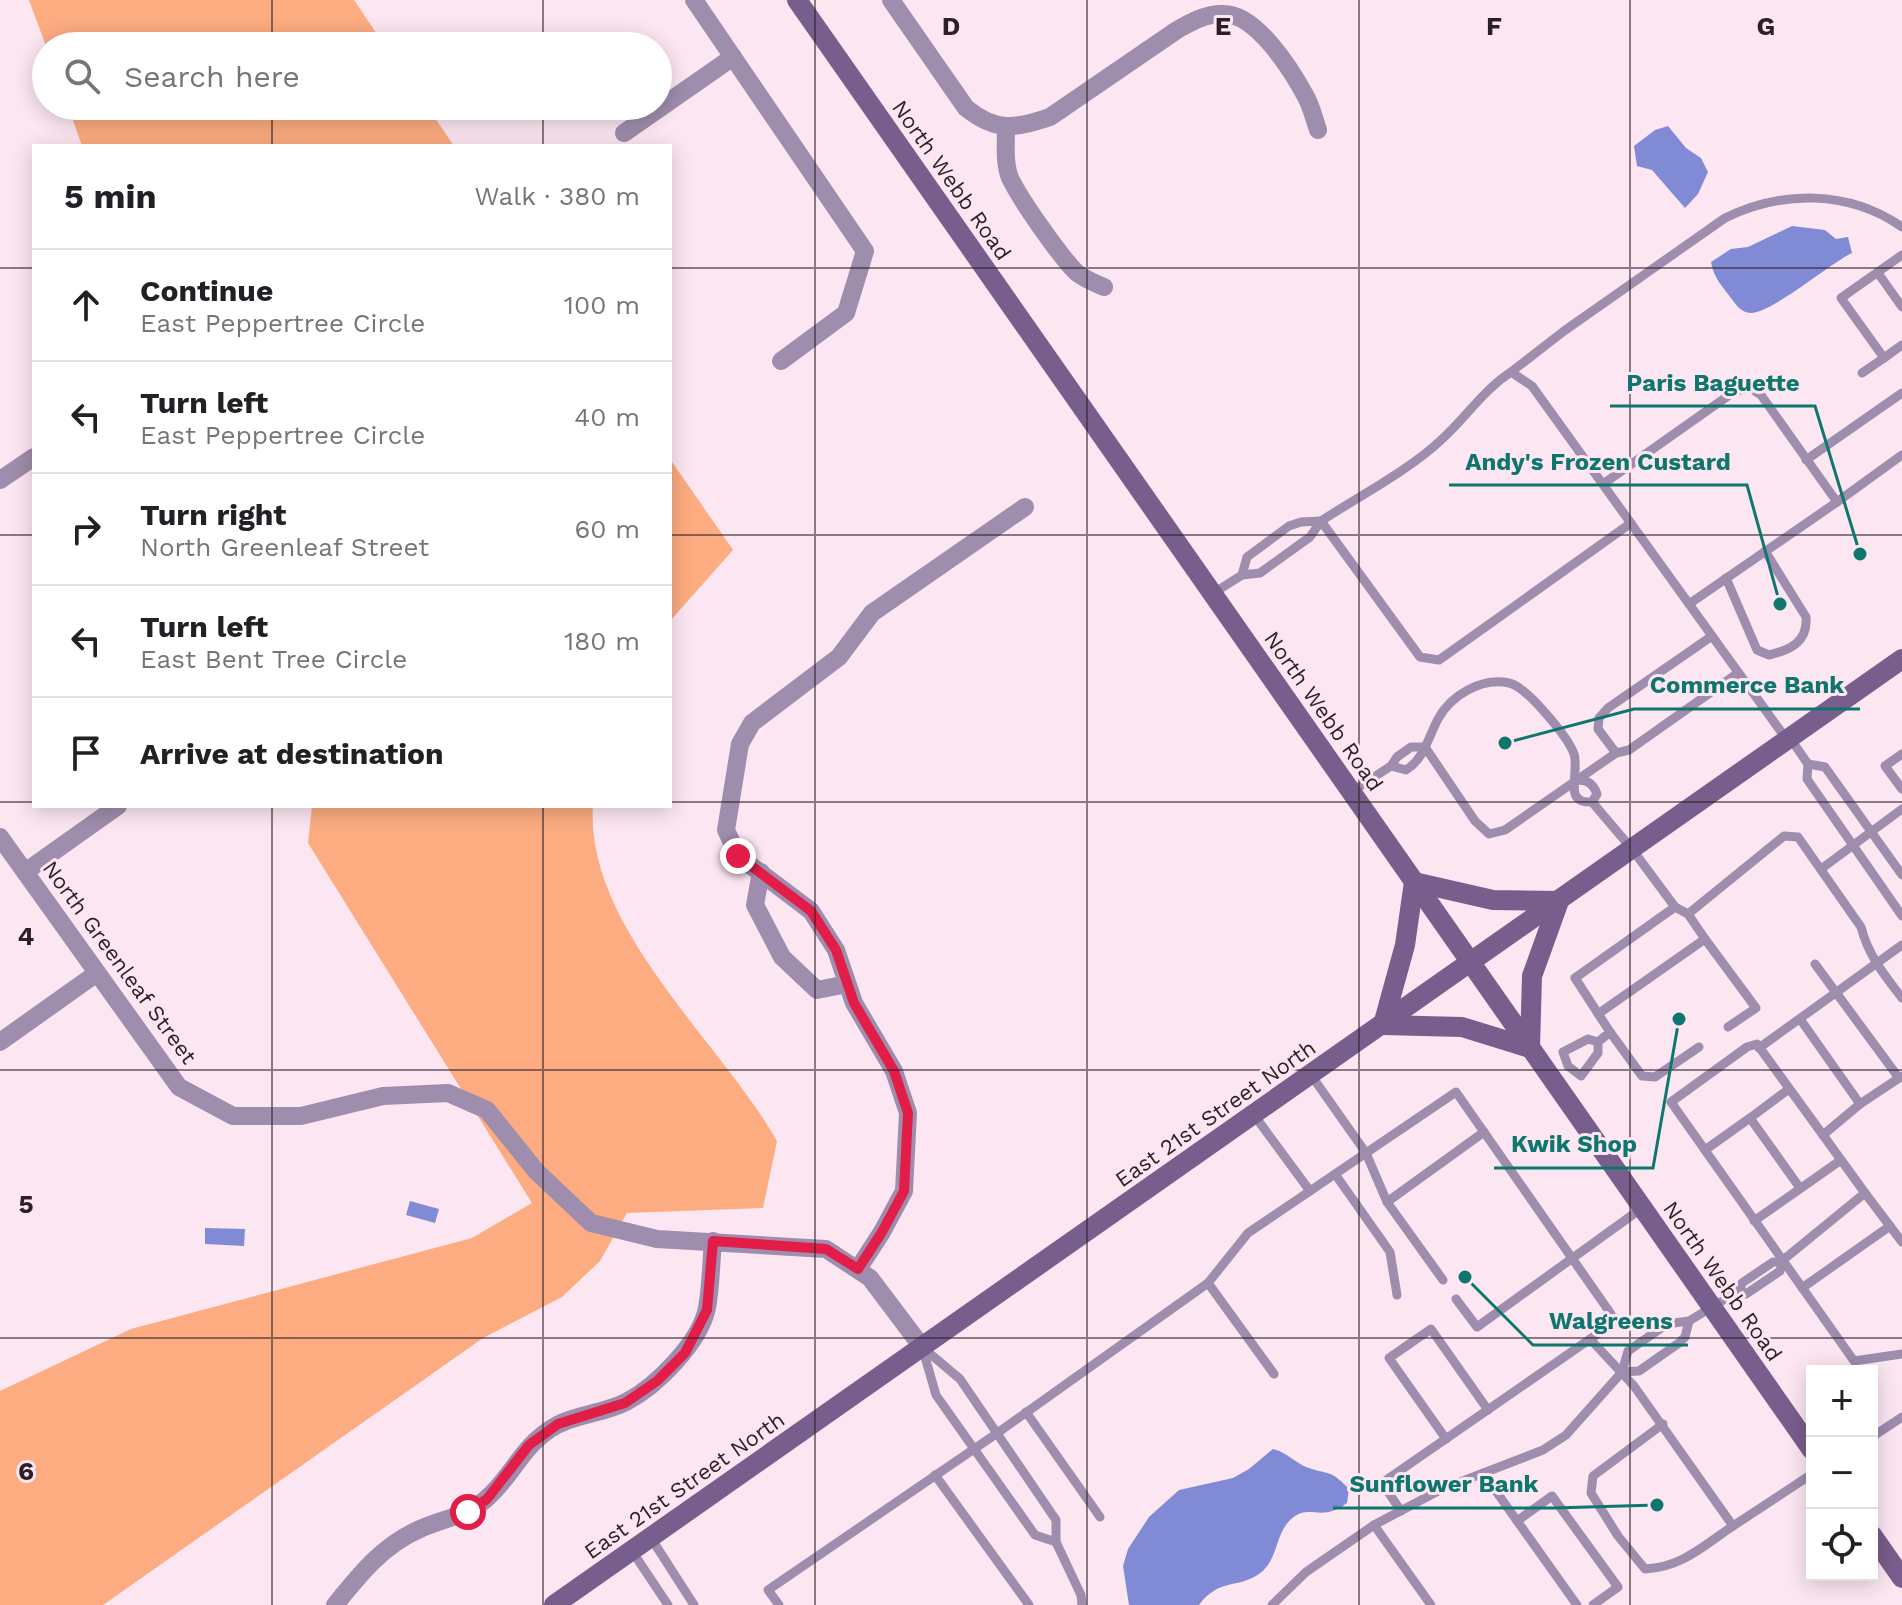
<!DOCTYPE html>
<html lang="en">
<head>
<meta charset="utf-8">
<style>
	:root { --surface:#fff; --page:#f2f2f2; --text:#202124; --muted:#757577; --line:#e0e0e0 }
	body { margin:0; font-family:"Work Sans",sans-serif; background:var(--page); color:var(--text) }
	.controls { position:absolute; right:24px; bottom:24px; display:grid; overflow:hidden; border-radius:0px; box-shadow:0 4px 20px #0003 }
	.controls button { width:72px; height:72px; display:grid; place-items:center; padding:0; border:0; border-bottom:2px solid var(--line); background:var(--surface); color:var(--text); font:40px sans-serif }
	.stop { position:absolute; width:24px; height:24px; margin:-18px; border:6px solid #e11d48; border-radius:50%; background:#fff }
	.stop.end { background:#e11d48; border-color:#fff; box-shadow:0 2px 8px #0008 }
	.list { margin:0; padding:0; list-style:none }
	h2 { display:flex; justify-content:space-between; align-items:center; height:104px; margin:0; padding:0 32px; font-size:34px }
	h2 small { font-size:26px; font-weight:400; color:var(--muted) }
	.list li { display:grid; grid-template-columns:52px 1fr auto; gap:24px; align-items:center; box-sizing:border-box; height:112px; padding:0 32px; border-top:2px solid var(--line) }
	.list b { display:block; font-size:30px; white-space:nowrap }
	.list p { margin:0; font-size:26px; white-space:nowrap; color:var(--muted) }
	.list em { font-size:26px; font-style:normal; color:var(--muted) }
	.icon { flex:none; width:44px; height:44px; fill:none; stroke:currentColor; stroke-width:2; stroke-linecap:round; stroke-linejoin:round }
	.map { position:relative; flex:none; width:1902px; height:1605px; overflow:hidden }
	.search { position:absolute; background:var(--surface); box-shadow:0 4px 20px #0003; left:32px; top:32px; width:640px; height:88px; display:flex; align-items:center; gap:20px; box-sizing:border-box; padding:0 28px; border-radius:44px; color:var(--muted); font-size:30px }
	.panel { position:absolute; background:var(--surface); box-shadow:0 4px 20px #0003; left:32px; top:144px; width:640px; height:664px; border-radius:0px }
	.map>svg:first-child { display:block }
</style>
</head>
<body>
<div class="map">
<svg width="1902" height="1605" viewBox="0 0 1902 1605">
	<rect width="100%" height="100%" fill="#fce6f2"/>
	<g fill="#fcac80">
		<path d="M29,0h325l31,46h-339z"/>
		<path d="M68,106h359l27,40h-372z"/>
		<path d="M670,459l63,91 -63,71z"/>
		<path d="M312,806h281c-8,121 127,235 184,335l-14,67 -136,5 -27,48 -38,36 -79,41 -380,267h-103v-214l131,-62 341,-91 60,-35 -224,-360z"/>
	</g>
	<g fill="#808ad5">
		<path d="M1668,126l18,22 15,10 7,14 -10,22 -13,14 -33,-38 -15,-4 -3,-20 21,-16z"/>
		<path d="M1792,226l33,4 11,9 12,-2 4,16c-23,11 -80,60 -101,60 -11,0 -16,-10 -23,-19 -8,-10 -15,-19 -17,-32l20,-13 17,-2z"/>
		<path d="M410,1201l29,8 -4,14 -29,-8z"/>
		<path d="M205,1228l40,1 -1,17 -39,-2z"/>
		<path d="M1273,1449c14,3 23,15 36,19 21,7 22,2 40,21l-2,14c-25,19 -36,2 -52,13 -21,14 -15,43 -36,58 -22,15 -40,4 -60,31h-70l-6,-39 5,-17 21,-32 30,-27 54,-12 16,-9z"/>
	</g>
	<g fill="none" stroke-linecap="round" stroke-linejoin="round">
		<g stroke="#9e8dac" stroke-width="9">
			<path d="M1902,255l-61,43 43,60 18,-13"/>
			<path d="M1878,273l24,34"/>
			<path d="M1511,372l53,-41 161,-113c57,-28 124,-28 177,9"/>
			<path d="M1862,373l22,-15"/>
			<path d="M1806,460l96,-67"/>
			<path d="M1603,484l132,-93 15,-3 11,7 76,107 65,-47"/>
			<path d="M1321,521l99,136 19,3 192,-137"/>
			<path d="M1242,575l5,-18 42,-31 12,-4 20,-1"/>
			<path d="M1726,578l31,72 12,5c21,-5 39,-13 37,-38l-41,-66"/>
			<path d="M1212,594l30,-19 18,-2 50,-36 11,-16c37,-24 88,-51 119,-80 26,-23 42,-50 71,-69l21,14 255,354"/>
			<path d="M1689,604l148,-102"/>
			<path d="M1790,738l18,26 -1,15 95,137"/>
			<path d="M1425,747l50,74 14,13 16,-4 111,-77 13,-3 109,-77"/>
			<path d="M1616,753l-18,-24 1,-11 9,-10 104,-72"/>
			<path d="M1902,754l-17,12 17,23"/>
			<path d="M1808,764l17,3 77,108"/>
			<path d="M1391,766l15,4c18,-11 22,-32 32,-51 13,-24 44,-42 71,-36 17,3 59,54 65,71 4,12 -3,34 2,42 4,6 9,6 16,6l40,47 43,58 -100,71 35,54 -12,10v11l-17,23 -13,-10 -5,-14 25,-13 10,3"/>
			<path d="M1577,780c10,0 16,3 20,14l-5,8"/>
			<path d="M1351,792l40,-26 6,-9 14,-10h14"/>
			<path d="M1821,869l81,-60"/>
			<path d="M1688,914l96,-78 14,1 63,90c7,28 24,49 41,71"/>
			<path d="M1705,939l51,69 -28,19"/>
			<path d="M1815,964l84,114"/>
			<path d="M1598,1014l107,-75 -17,-25 -13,-7"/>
			<path d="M1800,1019l60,85"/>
			<path d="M1610,1032l32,44 13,1 44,-30"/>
			<path d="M1759,1048l143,-103"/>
			<path d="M1311,1075l55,78 21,49 56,78"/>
			<path d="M1254,1115l56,76"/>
			<path d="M1750,1118l39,-29"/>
			<path d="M1823,1135l37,-31 42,-28"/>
			<path d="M1705,1150l45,-32 50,70"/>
			<path d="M1335,1174l55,78 7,43"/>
			<path d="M1865,1193l37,49"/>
			<path d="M1387,1202l97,-70"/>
			<path d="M1754,1221l87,-61"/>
			<path d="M1208,1283l66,91"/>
			<path d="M1802,1288l88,-62"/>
			<path d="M1740,1290l6,4 34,-23 3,-11 82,-67 -108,-149 -10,3 -76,55c61,87 122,173 183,259l48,-7"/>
			<path d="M1456,1299l21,28 165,-119"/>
			<path d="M1590,1339l44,47 99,140 79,-52"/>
			<path d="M922,1347l38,32 96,141v22l25,53 1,10"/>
			<path d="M923,1350l13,45 99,140 21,7"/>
			<path d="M1622,1372l17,-1 40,-28 6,-6 4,-16"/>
			<path d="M1026,1412l74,105"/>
			<path d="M1663,1424l-70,52 -2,17 27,43 27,33c37,-2 58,-23 88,-43"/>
			<path d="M1872,1437l30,-20"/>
			<path d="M1446,1439l-57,-81 42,-29 57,81"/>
			<path d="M1483,1473l94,132"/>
			<path d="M935,1475l94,130"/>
			<path d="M1517,1521l35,-25 66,91 -25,18"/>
			<path d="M1374,1525l57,80"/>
			<path d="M651,1538l43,67"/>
			<path d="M632,1551l36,54"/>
			<path d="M779,1605l-11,-15 228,-156 212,-151 40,-50 208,-141 155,222 -5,14 -224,155 19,28"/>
			<path d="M1272,1605l34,-33 68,-47 68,-36 101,-39 23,-15 56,-63 6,-21 39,-27 22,-3 51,-31 2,-7 31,-21h7"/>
		</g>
		<g stroke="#9e8dac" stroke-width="18">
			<path d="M694,0l171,251 -19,62 -65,48"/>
			<path d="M891,0l75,108c30,24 49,21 84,9l127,-87c14,-8 30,-17 47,-16 32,0 67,55 81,81 6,10 9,23 13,35"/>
			<path d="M1006,127c0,16 -2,36 4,51 10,21 49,77 66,94 8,7 19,11 28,15"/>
			<path d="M624,133l109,-76"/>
			<path d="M0,480l34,-23"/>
			<path d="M0,837l179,250 54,29h68l82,-20 65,-3 39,17 49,61 55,52 66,16 169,10 44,29 52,69"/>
			<path d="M25,872l93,-66"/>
			<path d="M761,872l-6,33 27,52 35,33 30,-6"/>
			<path d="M0,1042l97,-69"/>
			<path d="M858,1269l24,-37 22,-41 4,-78 -14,-42 -40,-68 -18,-53 -25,-39 -73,-55 -12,-26 14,-86 12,-21 87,-66 33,-44 153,-106"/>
			<path d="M335,1605c25,-31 48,-60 85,-76 22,-10 47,-13 66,-30 28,-24 35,-54 71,-74 21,-11 48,-12 69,-23 31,-16 74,-60 81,-94 4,-22 4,-45 6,-67"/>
		</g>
		<g stroke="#785e8c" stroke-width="20">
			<path d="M797,0l1015,1450"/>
			<path d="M1414,882l79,18 66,1 -27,75 -2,72 -68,-21 -79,-2 22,-80z"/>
			<path d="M1872,1535l30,43"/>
			<path d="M554,1605l1348,-946"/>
		</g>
	</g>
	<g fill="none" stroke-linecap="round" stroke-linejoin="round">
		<path stroke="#e11d48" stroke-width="10" d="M468,1512l19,-13 42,-54 29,-21 67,-21 32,-22 28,-28 22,-43 6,-69 113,8 32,20 24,-37 22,-41 4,-78 -14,-42 -40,-68 -18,-53 -25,-39 -73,-55"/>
	</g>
	<path fill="none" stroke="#2c1f26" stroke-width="2" stroke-opacity="0.55" d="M272,0v46M543,0v46M815,0v1605M1087,0v1605M1359,0v1605M1630,0v1605M272,106v40M543,106v40M0,268h34M670,268h1232M0,535h34M670,535h1232M0,802h34M670,802h1232M272,806v799M543,806v799M0,1070h1902M0,1338h1902"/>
	<g text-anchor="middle" stroke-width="6" stroke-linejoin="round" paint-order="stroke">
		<g font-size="22" fill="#2c1f26" stroke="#fce6f2">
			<text transform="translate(952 180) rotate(55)" y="8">North Webb Road</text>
			<text transform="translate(1324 711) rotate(55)" y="8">North Webb Road</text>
			<text transform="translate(120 962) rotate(54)" y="8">North Greenleaf Street</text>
			<text transform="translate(1215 1113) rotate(-35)" y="8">East 21st Street North</text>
			<text transform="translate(1723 1281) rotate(55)" y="8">North Webb Road</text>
			<text transform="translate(684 1485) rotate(-35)" y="8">East 21st Street North</text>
		</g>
	</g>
	<g font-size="26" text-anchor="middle" font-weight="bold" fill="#2c1f26" stroke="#fce6f2" stroke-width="6" stroke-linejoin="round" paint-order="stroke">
		<text x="951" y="35">D</text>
		<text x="1223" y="35">E</text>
		<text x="1494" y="35">F</text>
		<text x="1766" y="35">G</text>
		<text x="26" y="945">4</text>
		<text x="26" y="1213">5</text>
		<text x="26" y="1480">6</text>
	</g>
	<path fill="none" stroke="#0f766e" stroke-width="3" d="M1860 554L1815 406H1610M1780 604L1747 485H1449M1505 743L1634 709H1860M1679 1019L1653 1168H1494M1465 1277L1533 1345H1688M1657 1505L1554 1508H1333"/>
	<g fill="#0f766e" stroke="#fce6f2" stroke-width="3">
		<circle cx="1860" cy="554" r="8"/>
		<circle cx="1780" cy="604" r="8"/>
		<circle cx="1505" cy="743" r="8"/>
		<circle cx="1679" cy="1019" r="8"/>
		<circle cx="1465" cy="1277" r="8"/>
		<circle cx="1657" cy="1505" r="8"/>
	</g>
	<g font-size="24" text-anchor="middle" font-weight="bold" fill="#0f766e" stroke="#fce6f2" stroke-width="6" stroke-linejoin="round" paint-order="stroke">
		<text x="1713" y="391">Paris Baguette</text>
		<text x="1598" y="470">Andy's Frozen Custard</text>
		<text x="1747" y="693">Commerce Bank</text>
		<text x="1574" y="1152">Kwik Shop</text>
		<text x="1611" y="1329">Walgreens</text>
		<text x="1444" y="1492">Sunflower Bank</text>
	</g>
</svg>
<div class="controls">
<button>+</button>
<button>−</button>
<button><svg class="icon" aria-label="locate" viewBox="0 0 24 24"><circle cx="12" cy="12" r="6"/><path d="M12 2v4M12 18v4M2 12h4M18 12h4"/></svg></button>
</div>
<div class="stop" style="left:468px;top:1512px"></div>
<div class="stop end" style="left:738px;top:856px"></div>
<div class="search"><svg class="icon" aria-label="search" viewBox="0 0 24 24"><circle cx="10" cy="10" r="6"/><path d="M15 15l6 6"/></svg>Search here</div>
<section class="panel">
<h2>5 min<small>Walk · 380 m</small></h2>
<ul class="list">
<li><svg class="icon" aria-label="ahead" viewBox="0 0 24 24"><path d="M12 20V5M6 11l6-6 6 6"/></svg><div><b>Continue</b><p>East Peppertree Circle</p></div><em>100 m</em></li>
<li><svg class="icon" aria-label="left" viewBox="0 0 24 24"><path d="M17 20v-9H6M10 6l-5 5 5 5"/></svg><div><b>Turn left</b><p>East Peppertree Circle</p></div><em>40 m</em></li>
<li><svg class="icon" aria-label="right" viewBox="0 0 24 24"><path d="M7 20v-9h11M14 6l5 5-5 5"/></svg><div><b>Turn right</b><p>North Greenleaf Street</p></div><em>60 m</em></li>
<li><svg class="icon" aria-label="left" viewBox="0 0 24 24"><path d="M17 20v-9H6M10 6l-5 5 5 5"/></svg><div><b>Turn left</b><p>East Bent Tree Circle</p></div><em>180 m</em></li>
<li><svg class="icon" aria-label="arrive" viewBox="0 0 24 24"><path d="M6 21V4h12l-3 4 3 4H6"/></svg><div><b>Arrive at destination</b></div></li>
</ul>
</section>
</div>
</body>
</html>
